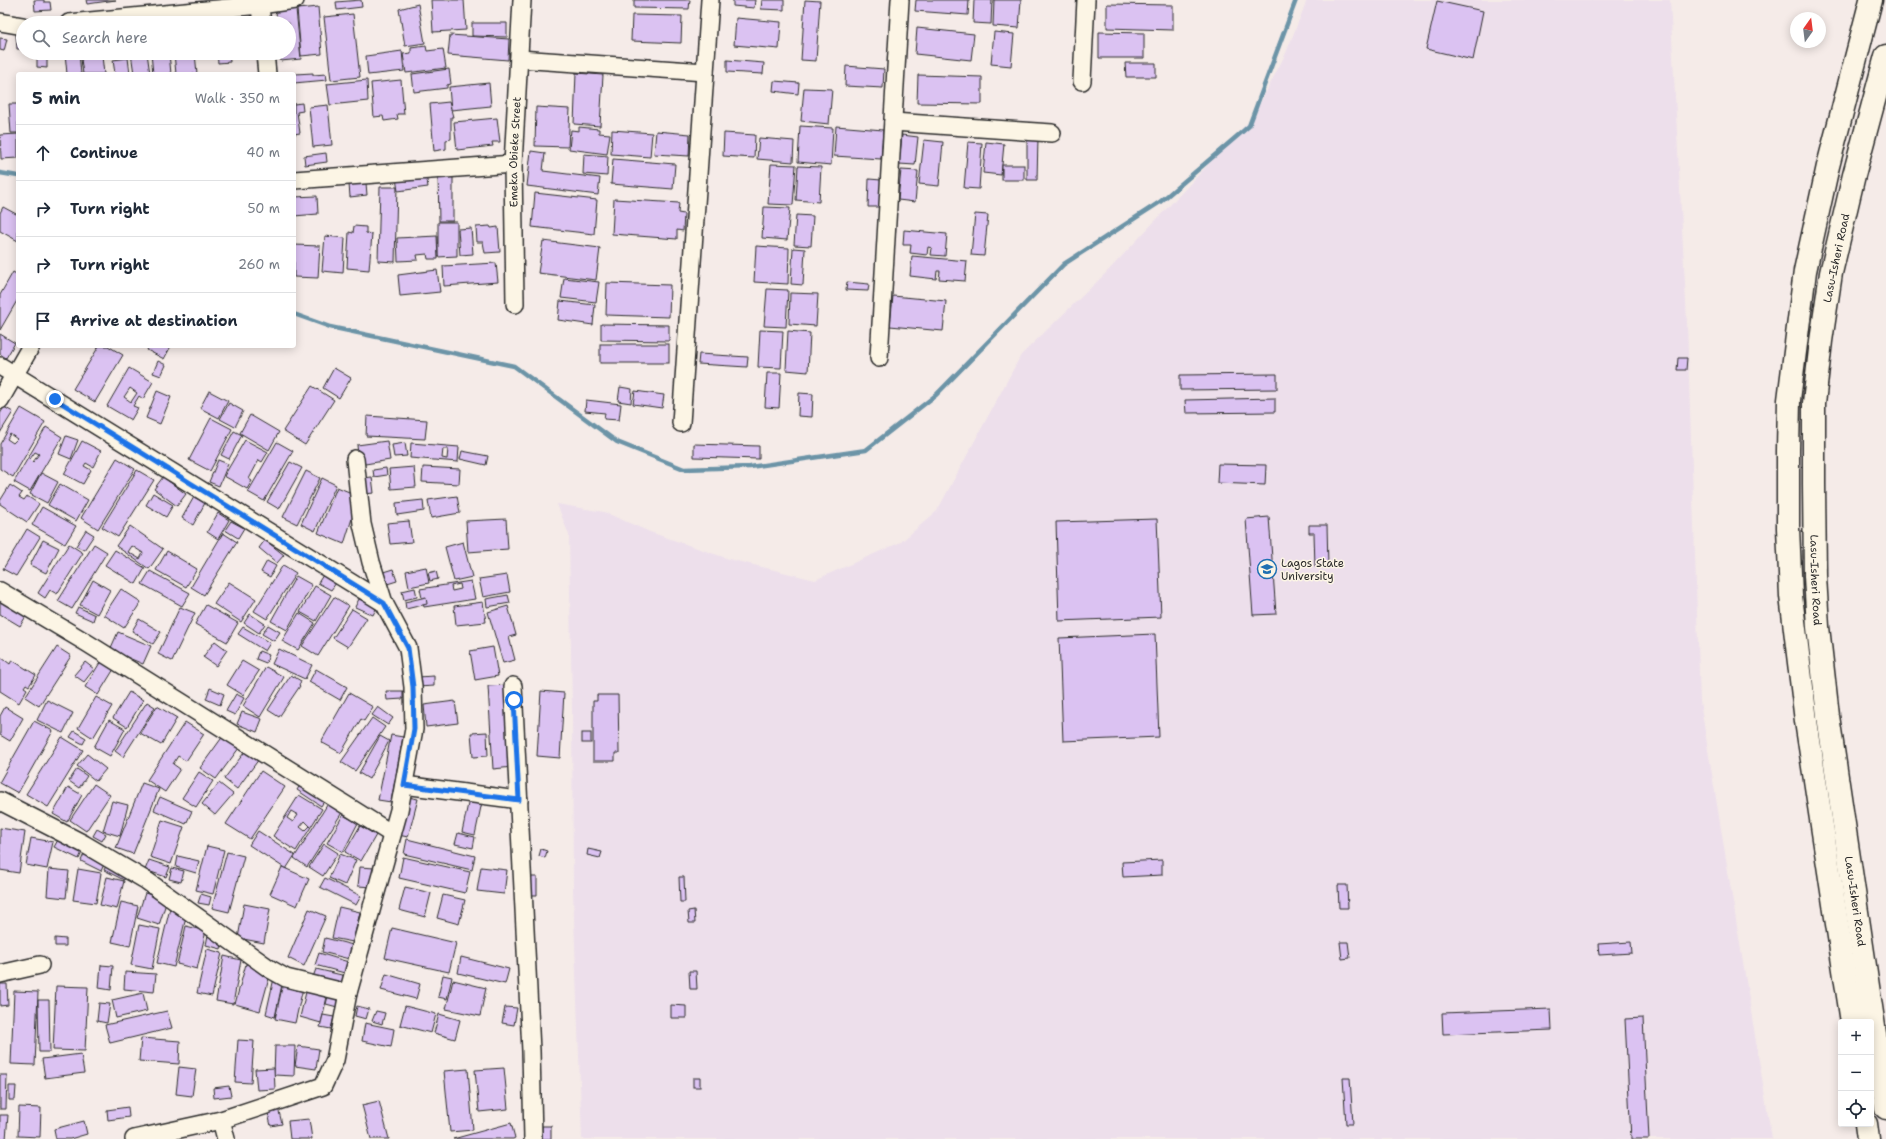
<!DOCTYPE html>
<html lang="en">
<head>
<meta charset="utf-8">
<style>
	:root { --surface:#fff; --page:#f6f6f7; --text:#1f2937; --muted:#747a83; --line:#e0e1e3 }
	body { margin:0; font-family:"Shantell Sans",sans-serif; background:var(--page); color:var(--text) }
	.controls { position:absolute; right:12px; bottom:12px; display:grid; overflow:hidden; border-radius:4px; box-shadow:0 2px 10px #0003 }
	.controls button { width:36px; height:36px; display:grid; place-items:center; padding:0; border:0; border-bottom:1px solid var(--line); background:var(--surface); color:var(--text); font:20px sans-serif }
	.compass { position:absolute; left:1790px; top:12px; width:36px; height:36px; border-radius:50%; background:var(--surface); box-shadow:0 2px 10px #0003; rotate:14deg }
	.stop { position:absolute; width:12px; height:12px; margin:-9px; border:3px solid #1a73e8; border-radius:50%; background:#fff }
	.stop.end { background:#1a73e8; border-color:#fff; box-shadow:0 1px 4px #0008 }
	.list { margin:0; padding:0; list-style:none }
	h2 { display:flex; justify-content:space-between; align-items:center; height:52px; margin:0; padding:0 16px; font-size:17px }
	h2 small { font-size:13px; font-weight:400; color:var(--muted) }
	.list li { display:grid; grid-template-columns:26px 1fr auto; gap:12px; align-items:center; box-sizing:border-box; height:56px; padding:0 16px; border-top:1px solid var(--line) }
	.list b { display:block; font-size:15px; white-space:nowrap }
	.list em { font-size:13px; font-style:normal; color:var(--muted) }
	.icon { flex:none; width:22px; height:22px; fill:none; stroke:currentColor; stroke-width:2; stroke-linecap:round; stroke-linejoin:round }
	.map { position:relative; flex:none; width:1886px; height:1139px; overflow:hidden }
	.search { position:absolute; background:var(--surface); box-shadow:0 2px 10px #0003; left:16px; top:16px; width:280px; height:44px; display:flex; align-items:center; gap:10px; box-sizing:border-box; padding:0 14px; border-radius:22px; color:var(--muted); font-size:15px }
	.panel { position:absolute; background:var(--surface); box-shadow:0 2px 10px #0003; left:16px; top:72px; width:280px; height:276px; border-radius:4px }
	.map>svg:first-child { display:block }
</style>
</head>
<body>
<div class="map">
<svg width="1886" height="1139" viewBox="0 0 1886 1139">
	<rect width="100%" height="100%" fill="#f5ebe8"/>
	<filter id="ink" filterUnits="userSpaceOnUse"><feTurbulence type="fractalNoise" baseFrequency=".025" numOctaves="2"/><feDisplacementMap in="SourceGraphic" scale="8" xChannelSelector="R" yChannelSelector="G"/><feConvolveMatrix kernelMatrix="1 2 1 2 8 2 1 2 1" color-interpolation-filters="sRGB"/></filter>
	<g filter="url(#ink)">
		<path fill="#eddfeb" d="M1307,0h363l17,322 13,379 72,438h-1190l-9,-248 -1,-181 -3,-175 -12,-31 47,8 46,20 79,27 86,21 86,-38 36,-31 84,-156 85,-82 147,-156 33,-64z"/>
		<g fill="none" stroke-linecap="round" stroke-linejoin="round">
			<g stroke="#6c94a7" stroke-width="4.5">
				<path d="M0,173l18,3"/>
				<path d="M294,314l36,13 184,39 103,76 67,27 66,-2 116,-17 70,-55 128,-131 96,-62 89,-76 47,-126"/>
			</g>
		</g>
		<g fill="#dbc2f2" stroke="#2b2b2b" fill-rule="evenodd">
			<path d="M34,0h10v2h6l1,8 -16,1z"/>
			<path d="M86,0h30l-29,4z"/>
			<path d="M361,0l1,7 -25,3 -1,-8z"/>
			<path d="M431,0h33l2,30 -33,2z"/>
			<path d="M634,0h56l-1,9 -55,-1z"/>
			<path d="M733,0h22l-1,8 -21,-2z"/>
			<path d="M762,0h22v10l-23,-1z"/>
			<path d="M805,0l15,1 -4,60 -15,-1z"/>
			<path d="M916,0h53l-1,15 -53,-4z"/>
			<path d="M974,0h18l-1,24 -18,-1z"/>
			<path d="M994,0h27l-2,28 -26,-2z"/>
			<path d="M1437,1l46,10 -10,49 -47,-11z"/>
			<path d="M418,4l7,39 -20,3 -6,-37z"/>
			<path d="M1107,4l66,1v25l-66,-2z"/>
			<path d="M318,7l4,47 -21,2 -4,-47z"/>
			<path d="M296,9l5,50 -20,2 -1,-8h9v-30h-12l-1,-12z"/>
			<path d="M353,14l7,63 -29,3 -7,-63z"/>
			<path d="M632,15l50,1 -1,27 -50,-2z"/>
			<path d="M736,18l45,4 -2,27 -45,-4z"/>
			<path d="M472,23h35v14l-35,-1z"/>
			<path d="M917,28l57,6 -3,26 -56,-6z"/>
			<path d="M994,32l20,2 -3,32 -20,-2z"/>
			<path d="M1099,32l45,1v25h-45z"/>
			<path d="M16,35h7v14h-6z"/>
			<path d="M450,35l59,4 -1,21 -60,-5z"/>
			<path d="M0,38l7,1 -3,12 -4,-1z"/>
			<path d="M426,46l1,5 16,-2 3,19 -40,5 -3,-19 8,-1v-5z"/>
			<path d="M402,51l2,20 -36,4 -2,-19z"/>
			<path d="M65,53h14l2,21h-14z"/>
			<path d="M131,53h16l3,21h-16z"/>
			<path d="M151,53h18l2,21h-18z"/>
			<path d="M174,53h21l2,21h-21z"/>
			<path d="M217,53h12l1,9 -12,1z"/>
			<path d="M37,56l10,1v11l-10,-1z"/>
			<path d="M102,56l2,18h-21l-2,-15z"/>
			<path d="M128,58l2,16h-15l-2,-14z"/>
			<path d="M727,60l37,3 -1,11 -36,-2z"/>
			<path d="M1125,63h31v14h-30z"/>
			<path d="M846,66l38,3 -1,19 -38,-2z"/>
			<path d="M449,69l2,15 -4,1v3l-33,4 -2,-18z"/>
			<path d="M313,73v2l13,-1 1,6 -33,3 1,-9z"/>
			<path d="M576,73l27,2 -3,51 -26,-2z"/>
			<path d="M918,75l64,2v27l-65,-1z"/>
			<path d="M367,80l1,21 -38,4 -3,-21z"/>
			<path d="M401,80l3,34h-7l1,5 -14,2 -1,-5 -9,1 -3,-34z"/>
			<path d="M774,81l25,2 -1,11 -25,-3z"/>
			<path d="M489,83l2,23 -40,4 -2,-23z"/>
			<path d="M804,88l28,1 -3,35 -28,-3z"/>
			<path d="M449,102l4,15h-2v22l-5,1v9l-12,2 -4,-47z"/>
			<path d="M302,103l1,8 -6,1 3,21 -6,1v-30z"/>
			<path d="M9,104h9v29h-7z"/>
			<path d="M328,105l4,40 -19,2 -4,-40z"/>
			<path d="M536,107l34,2 -2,38 -33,-1z"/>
			<path d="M497,118l3,24h-8l1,4 -36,4 -3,-28z"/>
			<path d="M800,126l33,2 -2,37 -33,-3z"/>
			<path d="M836,126l47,4 -2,29 -47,-3z"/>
			<path d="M579,127l20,2v4l11,1 -3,20 -38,-5 2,-19 8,1z"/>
			<path d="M612,130l40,3 -2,24 -39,-3z"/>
			<path d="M656,131l34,3 -1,22 -35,-2z"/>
			<path d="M724,133l31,2 -1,23 -31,-2z"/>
			<path d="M18,134v24l-17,1 -1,-24z"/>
			<path d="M902,135l16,2 -3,28 -16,-1z"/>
			<path d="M759,138l35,3 -1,21 -36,-3z"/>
			<path d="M1027,138h11l-1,42h-10z"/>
			<path d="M924,140l19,2 -4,44 -20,-2z"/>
			<path d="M968,142l14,1 -3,46 -15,-1z"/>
			<path d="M986,142l18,2 -3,31 -18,-2z"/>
			<path d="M531,151l14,2 -2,18 57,7 -2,17 -71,-9z"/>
			<path d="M326,153l1,9 -22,3 -1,-9z"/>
			<path d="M584,154l24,2 -1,20 -24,-2z"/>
			<path d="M613,159l62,5 -2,25 -62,-5z"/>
			<path d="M771,164l25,1 -3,40 -25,-1z"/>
			<rect x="1002" y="165" width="22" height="15"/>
			<path d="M798,166l23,1 -2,35 -23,-2z"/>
			<path d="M901,170l17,1 -3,31 -17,-2z"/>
			<path d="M426,174l2,13 -30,4 -2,-13z"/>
			<path d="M453,175v46h-14l-1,-45z"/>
			<path d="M869,179l12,1 -2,27h-11z"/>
			<path d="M366,183l1,12 -17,2 -1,-13z"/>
			<path d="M380,187h17l-2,75 -17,-1z"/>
			<path d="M535,193l62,7 -3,34 -62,-7z"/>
			<path d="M317,196l1,18 -24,2v-19z"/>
			<path d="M614,199l65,4 -1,10 6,1 -1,17 -6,-1v9l-65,-5z"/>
			<path d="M3,207l15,8v26l-18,-10v-18z"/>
			<path d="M764,207l26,1 -3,32 -25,-2z"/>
			<path d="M975,214l13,1 -4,41 -13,-1z"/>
			<path d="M796,215l17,1 -2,30 -17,-1z"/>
			<path d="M438,222h19v34l-19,1z"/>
			<path d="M354,226l12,1v6l6,1 -3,36 -22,-2 2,-36 4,1z"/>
			<path d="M490,226l1,2 7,-1 2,25 -15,1 -2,-11h-6l-1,-15z"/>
			<path d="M471,228l2,26 -13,1 -2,-26z"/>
			<path d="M904,230l43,4 -2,22 -14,-1 1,-7 -4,-1 -1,8 -17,-2 1,-8h-8z"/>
			<path d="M325,236l20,2 -2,35 -21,-2z"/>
			<path d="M437,236l1,23h-10l-1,-5 -10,1 1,5 -20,1 -1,-23z"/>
			<path d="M543,241l57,7 -4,32 -58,-7z"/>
			<path d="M294,245l26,1 -2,32 -24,-1z"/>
			<path d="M756,246l33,2 -1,36 -34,-2z"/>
			<path d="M793,248l12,1 -2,36 -12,-1z"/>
			<path d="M912,256l55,5 -2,20 -26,-2 1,-8h-3l-1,8 -26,-3z"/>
			<path d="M496,263l2,19 -54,4 -1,-20z"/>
			<path d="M437,270l3,22 -40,4 -2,-21z"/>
			<path d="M13,272l5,3v24l-18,31v-35z"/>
			<path d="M564,278l35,4 -3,20 -35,-4z"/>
			<path d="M847,282l22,2 -1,7 -22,-1z"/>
			<path d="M607,283l63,2 -1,32 -63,-2z"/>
			<path d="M767,289l21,1 -2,37 -22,-1z"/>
			<path d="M790,293l28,1 -2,32 -27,-2z"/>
			<path d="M893,296l53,5 -3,30 -53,-5z"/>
			<path d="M560,301l35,4 -2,20 -35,-5z"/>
			<path d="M601,324l68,1v16l-68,-1z"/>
			<path d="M760,330l23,1 -2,37 -23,-1z"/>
			<path d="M788,331l22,2 -2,39 -22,-2z"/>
			<path d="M0,334l15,9 -9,15 -6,-4z"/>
			<rect x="600" y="344" width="69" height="19"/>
			<path d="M99,346h9l15,9 -28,47 -22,-13z"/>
			<path d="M149,346h22l-7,13 -17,-9z"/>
			<path d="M699,354l49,3 -1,10 -49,-3z"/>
			<path d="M1678,358h9l-1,12h-9z"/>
			<path d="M158,361l8,4 -5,11 -8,-3z"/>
			<path d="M129,368l24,14 -10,17 -4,-3 -6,10 5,2 -7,12 -24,-14zM130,388l7,5 -6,9 -7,-5z"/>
			<path d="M334,368l17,10 -12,20 -16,-10z"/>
			<path d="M767,373h14l-2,35 -14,-1z"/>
			<path d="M1277,374v15l-97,1v-15z"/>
			<path d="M312,386l22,14 -29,45 -22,-14z"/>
			<path d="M620,387l12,2 -1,14 -13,-2z"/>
			<path d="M157,391l14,6 -11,27 -14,-6z"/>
			<path d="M209,391l19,10 -9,17 -19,-10z"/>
			<path d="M635,391l29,4 -2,13 -29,-4z"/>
			<path d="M799,393l14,1 -1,23 -14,-1z"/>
			<path d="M1275,398v14l-89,1 -1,-13z"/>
			<path d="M586,400l35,4 -2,16 -15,-1 1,-6 -20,-2z"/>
			<path d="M229,403l14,8 -8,16 -15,-8z"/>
			<path d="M4,407l9,5 -13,21v-19z"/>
			<path d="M21,408l24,14 -32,55 -13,-8v-25zM10,434l7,5 -4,4 -6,-4z"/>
			<path d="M250,415l29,17 -10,18 -29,-17z"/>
			<path d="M367,416l60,4 -2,19 -59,-3z"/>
			<path d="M211,418l21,11 -22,42 -21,-11z"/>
			<path d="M46,427l16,10 -32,54 -16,-9zM35,452l4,2 -6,8 -3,-3z"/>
			<path d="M234,431l8,4 -13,24 -8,-4z"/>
			<path d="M66,436l12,4 -7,19 -12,-5z"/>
			<path d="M245,440l23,12 -6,10 -3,-2 -10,19 3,2 -5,8 -23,-13z"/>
			<path d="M82,441l19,10 -8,16 -7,-4 -2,3 7,4 -8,14 -19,-10z"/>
			<path d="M387,441l3,19 -31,5 -2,-20z"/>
			<path d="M277,442l16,9 -29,50 -16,-9z"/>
			<path d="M405,443l2,13 -13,1 -2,-12z"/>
			<path d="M411,443l48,4 -1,15 -48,-4zM443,449h5l-1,10 -5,-1z"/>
			<path d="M694,444l65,2v13l-65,-2z"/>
			<path d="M462,451l26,5 -2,9 -26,-6z"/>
			<path d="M117,458l18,11 -37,60 -17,-11z"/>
			<path d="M218,460l10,4 -9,22 -10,-4z"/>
			<path d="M290,462l12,6 -23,41 -12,-7z"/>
			<path d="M1218,464l48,1 -1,20 -48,-2z"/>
			<path d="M414,467l2,20 -25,2 -2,-20z"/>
			<path d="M423,467l37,2 -1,15 -37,-2z"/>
			<path d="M386,468l1,7 -13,2 -1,-7z"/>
			<path d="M137,470l17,10 -36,57 -16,-10z"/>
			<path d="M306,471l14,7 -23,46 -14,-7z"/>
			<path d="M41,473l17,9 -11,21 -17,-9z"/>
			<path d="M163,477l23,17 -9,12 -23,-17z"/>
			<path d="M372,477l2,16 -10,1 -1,-16z"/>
			<path d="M322,478l14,7 -21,46 -14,-7z"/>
			<path d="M60,484l28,16 -12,21 -28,-16z"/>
			<path d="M10,485l12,8 -3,4 5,3 3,-4 12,8 -12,18 -27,-18v-3z"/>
			<path d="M337,487l22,9 -15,48 -26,-11z"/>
			<path d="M153,493l20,12 -7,12 -20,-12z"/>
			<path d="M457,496l3,17 -29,5 -3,-18z"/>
			<path d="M194,497l11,6 -12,22 -11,-7z"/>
			<path d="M423,500l1,11 -27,4 -1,-12z"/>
			<path d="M42,507l34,19 -11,18 -33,-19z"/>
			<path d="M218,513l11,7 -11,19 -11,-7z"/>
			<path d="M1269,517l7,97 -23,1 -7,-96z"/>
			<path d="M506,519l2,30 -40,3 -2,-31z"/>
			<path d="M1157,519l4,98 -102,4 -3,-99z"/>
			<path d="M231,521l13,7 -6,10 -13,-8z"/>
			<path d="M409,521l3,21 -22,2 -3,-21z"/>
			<path d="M1309,525h18l1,42h-13l-1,-34h-5z"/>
			<path d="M130,526l33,23 -14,20 -33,-23zM132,546l11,7 -3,6 -12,-7z"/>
			<path d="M27,529l13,8 -24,39 -13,-7z"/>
			<path d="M86,530l8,5 -10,15 -8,-4z"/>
			<path d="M223,533l14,9 -33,53 -13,-8z"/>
			<path d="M43,540l16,8 -13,25 -16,-8z"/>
			<path d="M265,540l19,15 -7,8 -18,-15z"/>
			<path d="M463,542l9,35 -18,4 -9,-34z"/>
			<path d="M69,544l14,9 -26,41 -7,-4 -5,8 -7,-5z"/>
			<path d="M94,544l13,8 -35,57 -14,-8z"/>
			<path d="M115,550l30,18 -9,16 -31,-19z"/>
			<path d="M167,551l30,18 -11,18 -30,-17z"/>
			<path d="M267,561l9,5 -6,11 -9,-5z"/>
			<path d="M283,565l13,8 -29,46 -13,-8z"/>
			<path d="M426,567l3,16 -20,4 -3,-16z"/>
			<path d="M393,569l4,12 -13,4 -4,-12z"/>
			<path d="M150,571l40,22 -8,13 -40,-22z"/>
			<path d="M436,571l2,8 -8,2 -2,-8z"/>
			<path d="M323,575l13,8 -5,7 -13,-7z"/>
			<path d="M507,575l3,17 -27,5 -4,-18z"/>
			<path d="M296,576l16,9 -25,45 -16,-9z"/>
			<path d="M93,580l17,10 -13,24 -17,-9z"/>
			<path d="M471,581l4,18 -51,8 -4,-18zM460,584l1,5 -9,2 -1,-5z"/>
			<path d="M229,582l27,17 -15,23 -27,-18z"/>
			<path d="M315,586l16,9 -15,26 -16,-9z"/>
			<path d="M415,588l2,9 -13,3 -2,-9z"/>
			<path d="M121,589l20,13 -17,26 -20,-13z"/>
			<path d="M508,595l2,8 -23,4 -1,-8z"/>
			<path d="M0,596l28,17 -8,13 -20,-12z"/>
			<path d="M334,597l15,9 -31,50 -16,-10z"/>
			<path d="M426,597l1,7 -21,5 -1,-7z"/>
			<path d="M359,599l18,8 -4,8 -18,-8z"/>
			<path d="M483,602l3,20 -30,3 -2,-19z"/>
			<path d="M206,605l32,18 -11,19 -32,-18z"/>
			<path d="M508,606l8,29 -7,2 6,23 -12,3 -15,-51z"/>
			<path d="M78,607l17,8 -2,6 -18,-8z"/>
			<path d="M180,607l15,6 -23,48 -14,-7z"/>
			<path d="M352,609l15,9 -19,29 -15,-9z"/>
			<path d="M299,613l16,10 -17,27 -16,-9z"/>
			<path d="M250,614l15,10 -6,9 -15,-10z"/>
			<path d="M139,619l22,13 -8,12 -21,-13z"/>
			<path d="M268,625l12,7 -6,9 -12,-7z"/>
			<path d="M243,627l27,16 -5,8 -27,-17z"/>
			<path d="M118,632l33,14 -8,18 -33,-14z"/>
			<path d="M1155,634l4,103 -96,4 -4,-103z"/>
			<path d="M215,641l12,9 -11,16 -13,-9z"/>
			<path d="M57,647l14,9 -32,50 -14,-9z"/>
			<path d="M493,647l5,29 -23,4 -5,-29z"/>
			<path d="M279,649l33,16 -7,14 -33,-15z"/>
			<path d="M259,651l10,4 -3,8 -10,-4z"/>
			<path d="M2,658l8,6 2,-4 24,15 -7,11 -3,-2 -2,3 3,2 -8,14 -19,-12v-30z"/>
			<path d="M101,661l13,8 -16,26 -13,-8z"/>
			<path d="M242,661l17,10 -16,24 -16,-10z"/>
			<path d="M85,662l9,7 -10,13 -10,-7z"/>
			<path d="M266,667l18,10 -24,40 -17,-11z"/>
			<path d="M316,669l31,18 -7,13 -31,-18z"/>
			<path d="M291,675l10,6 -2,4 1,1 -21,31 -11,-7z"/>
			<path d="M434,676v10l-16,1v-10z"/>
			<path d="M508,685l5,82 -20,2 -5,-83z"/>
			<path d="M210,688l14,6 -4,11 -14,-6z"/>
			<path d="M386,691h17v8l-16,1z"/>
			<path d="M541,691l23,2 -4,65 -23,-2z"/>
			<path d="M129,692l14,8 -16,27 -14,-9z"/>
			<path d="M349,693l24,14 -9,14 -3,-2 -20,34 -20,-11z"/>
			<path d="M236,694l8,4 -9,17 -9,-4z"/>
			<path d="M597,695h21l1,58h-4v8h-22v-60h4z"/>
			<path d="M96,697l16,9 -19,32 -15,-10z"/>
			<path d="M47,700l26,13 -10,20 -26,-13z"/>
			<path d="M455,701l3,22 -32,4 -2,-22z"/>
			<path d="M147,702l8,5 -32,50 -8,-6z"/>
			<path d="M157,706l20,12 -16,27 -21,-12z"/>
			<path d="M5,707l18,11 -13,23 -10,-6v-19z"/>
			<path d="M378,707l15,11 -5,7 -16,-10z"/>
			<path d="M242,712l20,7 -5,13 -20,-8z"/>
			<path d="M372,718l13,9 -30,44 -14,-9z"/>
			<path d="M109,720l16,9 -15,27 -16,-9z"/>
			<path d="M34,721l19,10 -35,62 -18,-10v-2z"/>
			<path d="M185,722l19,12 -18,27 -8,-5 -5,8 7,5 -15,23 -18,-12z"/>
			<path d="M74,731l12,7 -3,6 -13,-7z"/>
			<path d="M226,732l16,12 -26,35 -16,-11z"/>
			<path d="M487,732l1,24 -15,1 -2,-24z"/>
			<rect x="582" y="733" width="9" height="10"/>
			<path d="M391,735l12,2 -12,65 -13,-2z"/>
			<path d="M380,736l9,5 -20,38 -10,-6z"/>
			<path d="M62,737l21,13 -35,57 -22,-13z"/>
			<path d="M247,749l12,10 -22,30 -13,-10z"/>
			<path d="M87,754l19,15 -10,12 -19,-15z"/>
			<path d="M77,769l10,7 -8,12 -10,-7z"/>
			<path d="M261,771l24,16 -35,52 -24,-15z"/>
			<path d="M199,772l14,9 -17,26 -14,-9z"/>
			<path d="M302,782l24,16 -5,8 -24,-16z"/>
			<path d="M142,783l17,6 -26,65 -17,-6z"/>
			<path d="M219,783l14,11 -18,21 -13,-11z"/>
			<path d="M94,784l16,11 -24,36 -16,-11z"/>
			<path d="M68,787l14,8 -15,27 -14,-8z"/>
			<path d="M299,795l23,14 -26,42 -23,-15zM291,811l7,4 -5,7 -6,-4zM305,821l5,5 -5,5 -5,-4z"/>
			<path d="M160,797l32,14 -6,13 -32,-14z"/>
			<path d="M408,797l10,2 -10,38 -10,-2z"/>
			<path d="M469,799l13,3 -7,33 -13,-3z"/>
			<path d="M112,801l16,4 -8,31 -17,-5z"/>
			<path d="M329,802l14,9 -36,56 -13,-9z"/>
			<path d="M343,815l15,8 -15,29 -16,-9z"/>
			<path d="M162,820l22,7 -13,37 -21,-7z"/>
			<path d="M360,826l16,9 -15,26 -16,-9z"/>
			<path d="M0,828l25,4 -6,41 -19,-3z"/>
			<path d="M97,829l9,5 -4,7 -9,-5z"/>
			<path d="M258,831l37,24 -9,14 -37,-24z"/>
			<path d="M458,833l17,4 -2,11 -18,-4z"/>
			<path d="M31,838l22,4 -6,27 -21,-4z"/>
			<path d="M59,838l24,12 -4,9 -25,-12z"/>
			<path d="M407,839l68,17 -3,14 -68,-16z"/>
			<path d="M324,844l14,9 -15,23 -14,-9z"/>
			<path d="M207,846l17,4 -11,44 -17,-4z"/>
			<path d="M541,849l6,2 -2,7 -6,-2z"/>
			<path d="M588,849l14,3 -2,6 -13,-3z"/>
			<path d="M85,851l21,9 -5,11 -20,-10z"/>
			<path d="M227,852l17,4 -15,56 -17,-4z"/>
			<path d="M340,854l16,6 -11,25 -16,-7z"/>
			<path d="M178,856l21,5 -3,12 -20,-6z"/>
			<path d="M403,857l67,15 -5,21 -66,-15z"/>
			<path d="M149,860l21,7 -4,10 -21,-7z"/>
			<path d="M1162,860v15l-39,2 -1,-15z"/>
			<path d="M108,862l20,10 -4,8 -20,-10z"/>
			<path d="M282,867l27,12 -12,27 -27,-12z"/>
			<path d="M360,867l14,1 -2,19 -14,-1z"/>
			<path d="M481,867l26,3 -3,24 -27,-3z"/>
			<path d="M172,868l12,3 -3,11 -12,-3z"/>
			<path d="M49,869l20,2 -3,27 -19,-2z"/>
			<path d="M78,869l23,4 -5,30 -23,-3z"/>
			<path d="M107,877l17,4 -7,28 -17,-4z"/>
			<path d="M530,877h7v18h-8z"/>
			<path d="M679,877h5l1,25h-5z"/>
			<path d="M325,878l36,18 -5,9 -36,-18z"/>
			<path d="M1338,885h9l1,23h-9z"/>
			<path d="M405,887l26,6 -6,24 -26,-7z"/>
			<path d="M145,893l22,7 -8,25 -22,-7z"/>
			<path d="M201,894l10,3 -2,8 -11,-2z"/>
			<path d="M443,895l22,5 -6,24 -22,-6z"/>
			<path d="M121,902l17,4 -8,40 -18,-4z"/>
			<path d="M244,904l26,5 -6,34 -26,-5z"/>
			<path d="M339,907l21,5 -7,30 -21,-4z"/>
			<path d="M170,908l17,5 -13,54 -17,-4z"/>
			<path d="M309,909l17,7 -22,50 -16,-8z"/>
			<path d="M694,910l1,13h-6l-1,-12z"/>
			<path d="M139,925l21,4 -8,40 -21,-4z"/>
			<path d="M186,926l20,5 -9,38 -20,-5z"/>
			<path d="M392,928l64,15 -7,29 -64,-14z"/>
			<path d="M208,935l15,3 -2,11 -15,-4z"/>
			<path d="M55,938l11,1v7h-11z"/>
			<path d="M325,938l32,8 -4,14 -31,-8z"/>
			<path d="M1340,942h8l2,16 -8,1z"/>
			<path d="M1631,942l1,11 -33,2 -1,-11z"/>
			<path d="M207,949l15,4 -10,43 -15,-3z"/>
			<path d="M319,953l36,11 -3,11 -37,-10z"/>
			<path d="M224,956l17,4 -8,44 -17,-3z"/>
			<path d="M461,957l48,12 -4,15 -47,-11z"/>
			<path d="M246,964l25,7 -11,40 -25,-7z"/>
			<path d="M101,965l12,1 -2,24 -12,-2z"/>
			<path d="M316,969l30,7 -1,8 -32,-7z"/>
			<path d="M689,971h7l1,18h-7z"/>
			<path d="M125,972l31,2 -2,18 -30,-3z"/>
			<path d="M386,974l34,10 -4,15 -35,-9z"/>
			<path d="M443,975l9,2 -5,22 -9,-2z"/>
			<path d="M274,978l9,2 -8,37 -9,-3z"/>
			<path d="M453,980l33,8 -6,28 -34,-7z"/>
			<path d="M283,983l20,5 -8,35 -20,-4z"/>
			<path d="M0,984h7l1,21 -8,1z"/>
			<path d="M56,986l32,1 -3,64 -32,-1z"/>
			<path d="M14,991l24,1 -3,73 -24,-1z"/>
			<path d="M306,992l21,5 -6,26 -21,-6z"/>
			<path d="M143,993l4,18 -31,7 -4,-18z"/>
			<path d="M328,996l16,1 -3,11 -15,-4z"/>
			<path d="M38,1000h11l1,52h-11z"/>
			<path d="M99,1003l11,1 -3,19 -10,-2z"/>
			<path d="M671,1005l15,1v12h-15z"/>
			<path d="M357,1006l12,3 -3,10 -11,-3z"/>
			<path d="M405,1006l31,8 -5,19 -31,-8z"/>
			<path d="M505,1007l12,1 -3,17 -12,-2z"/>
			<path d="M1551,1009l1,21 -109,4 -1,-21z"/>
			<path d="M167,1011l5,17 -62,15 -5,-18z"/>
			<path d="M376,1011l9,2 -3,11 -10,-3z"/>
			<path d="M439,1014l21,6 -5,19 -21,-6z"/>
			<path d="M323,1015l11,2 -3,12 -11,-2z"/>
			<path d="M1643,1018l6,121h-18l-6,-120z"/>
			<path d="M365,1023l29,6 -3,18 -29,-6z"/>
			<path d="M141,1038l39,3 -1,23 -40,-3z"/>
			<path d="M238,1040l16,1 -3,42 -16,-1z"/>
			<path d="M275,1046h20l-1,30 -20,-1z"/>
			<path d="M298,1046l21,3 -3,20 -21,-3z"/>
			<path d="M81,1054l3,19 -39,5 -3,-19z"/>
			<path d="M179,1067l17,2 -4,27 -16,-2z"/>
			<path d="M274,1068l1,21 -18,1 -2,-21z"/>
			<path d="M504,1068l4,41 -29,3 -4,-42z"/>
			<path d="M468,1069l5,61 -23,2 -6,-61z"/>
			<path d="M0,1075h7l-1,34h-6z"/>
			<rect x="693" y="1078" width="7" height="9"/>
			<path d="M1343,1078h7l3,46h-7z"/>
			<path d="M9,1086h7l-1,14h-6z"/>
			<path d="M229,1086l2,10 -17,2 -1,-10z"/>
			<path d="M379,1101l10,38h-18l-9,-34z"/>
			<path d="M19,1107l22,1 -1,29 -22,-1z"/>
			<path d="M128,1107l1,10 -21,3 -1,-10z"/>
			<path d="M278,1107l4,17 -11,2 -4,-17z"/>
			<path d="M0,1115h8l-2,24h-6z"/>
			<path d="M309,1119l3,20h-22l-2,-18z"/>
			<path d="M84,1121l3,13 -17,5h-14l-2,-10z"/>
			<path d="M511,1123l4,15 -2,1h-60z"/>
			<rect x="542" y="1126" width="9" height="13"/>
		</g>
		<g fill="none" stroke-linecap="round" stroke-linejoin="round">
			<defs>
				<g id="minor">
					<path d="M259,0l3,23"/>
					<path d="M0,22l23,4"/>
					<path d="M69,23l191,-18 35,-5"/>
					<path d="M265,53l2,21"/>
					<path d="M519,59l186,13"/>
					<path d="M1082,81l4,-81"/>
					<path d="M893,122l159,11"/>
					<path d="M294,180l219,-16"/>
					<path id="s1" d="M515,304l-2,-140 9,-164"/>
					<path d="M879,358l21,-358"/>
					<path d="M0,366l384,237"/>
					<path d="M0,400l31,-54"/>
					<path d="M681,423l29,-423"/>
					<path d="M0,591l87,52 305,191"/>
					<path d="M513,686l18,365 2,88"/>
					<path d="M404,785l115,15"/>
					<path d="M0,801l84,43 63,37 123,88 16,9 62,15"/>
					<path d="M0,974l40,-9"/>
					<path d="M221,1120l5,19"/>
					<path d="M134,1139l87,-19 102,-34 12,-26 13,-67 51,-183 15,-81 -1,-42 -5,-39 -24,-45 -13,-41 -9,-38 -7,-65"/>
				</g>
				<g id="primary">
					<path id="s2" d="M1886,56l-32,119 -23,98 -10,68 -7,62v81l1,92 3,51 10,89 58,392"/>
					<path d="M1852,1022l-46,-301 -15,-125 -3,-68v-78l1,-50 16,-129 23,-105 43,-166"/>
					<path d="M1866,1124l2,15"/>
				</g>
			</defs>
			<use href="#minor" stroke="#2b2b2b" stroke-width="20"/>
			<use href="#primary" stroke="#2b2b2b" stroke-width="25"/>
			<use href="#minor" stroke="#fcf5e5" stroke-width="17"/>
			<use href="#primary" stroke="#fcf5e5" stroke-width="22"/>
		</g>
	</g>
	<g fill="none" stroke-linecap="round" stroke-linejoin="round" filter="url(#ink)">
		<path stroke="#1a73e8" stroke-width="5" d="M55,399l329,204 24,45 5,39 1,42 -10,56 115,15 -5,-100"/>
	</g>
	<defs>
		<symbol id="university-ring" viewBox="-11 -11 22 22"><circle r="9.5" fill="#fcf5e5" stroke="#1f6fb2" stroke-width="1.5"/><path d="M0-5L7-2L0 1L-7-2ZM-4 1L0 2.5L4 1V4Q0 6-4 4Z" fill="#1f6fb2"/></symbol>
	</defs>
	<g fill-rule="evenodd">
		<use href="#university-ring" x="1256" y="558" width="22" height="22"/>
	</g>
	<g text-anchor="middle" stroke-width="3" stroke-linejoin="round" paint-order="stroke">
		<g font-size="11" fill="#2b2b2b" stroke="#fcf5e5">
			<text dy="4" stroke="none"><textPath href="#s1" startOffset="152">Emeka Obieke Street</textPath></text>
			<text transform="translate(1836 258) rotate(-78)" y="4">Lasu-Isheri Road</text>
			<text dy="4" stroke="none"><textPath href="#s2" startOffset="532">Lasu-Isheri Road</textPath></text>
			<text dy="4" stroke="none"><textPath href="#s2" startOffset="856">Lasu-Isheri Road</textPath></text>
		</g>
		<g font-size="11" fill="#2b2b2b" stroke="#fcf5e5" text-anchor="start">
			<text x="1281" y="567">Lagos State<tspan x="1281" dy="13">University</tspan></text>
		</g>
	</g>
</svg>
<div class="controls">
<button>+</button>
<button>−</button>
<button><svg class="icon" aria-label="locate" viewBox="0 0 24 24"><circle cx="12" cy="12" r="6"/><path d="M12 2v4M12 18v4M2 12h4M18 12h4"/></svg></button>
</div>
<svg class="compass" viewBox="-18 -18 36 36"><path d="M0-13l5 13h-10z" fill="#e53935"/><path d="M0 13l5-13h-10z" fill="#747a83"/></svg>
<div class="stop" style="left:514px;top:700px"></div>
<div class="stop end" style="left:55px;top:399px"></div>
<div class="search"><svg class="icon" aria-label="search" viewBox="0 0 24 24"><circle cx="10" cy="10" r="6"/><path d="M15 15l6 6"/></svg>Search here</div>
<section class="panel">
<h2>5 min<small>Walk · 350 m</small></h2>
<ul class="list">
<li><svg class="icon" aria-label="ahead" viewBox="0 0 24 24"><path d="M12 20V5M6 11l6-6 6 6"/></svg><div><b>Continue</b></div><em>40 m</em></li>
<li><svg class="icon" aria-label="right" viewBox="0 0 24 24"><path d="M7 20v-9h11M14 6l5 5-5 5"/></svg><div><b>Turn right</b></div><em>50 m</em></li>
<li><svg class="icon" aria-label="right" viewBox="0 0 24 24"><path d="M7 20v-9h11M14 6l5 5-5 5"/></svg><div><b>Turn right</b></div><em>260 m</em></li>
<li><svg class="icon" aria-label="arrive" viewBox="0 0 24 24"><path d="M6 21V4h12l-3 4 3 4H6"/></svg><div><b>Arrive at destination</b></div></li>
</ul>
</section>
</div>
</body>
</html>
